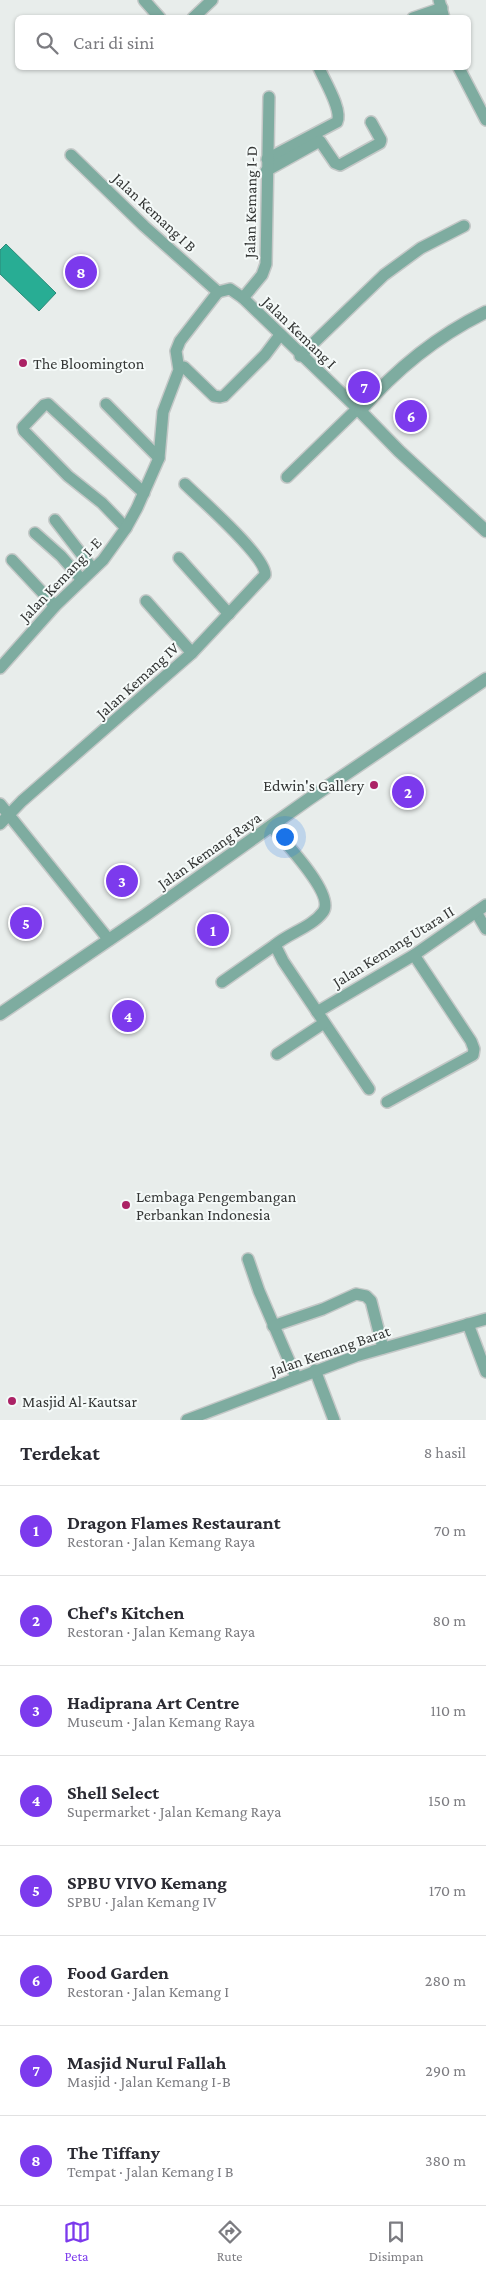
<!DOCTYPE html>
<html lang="id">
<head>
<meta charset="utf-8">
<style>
	:root { --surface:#fff; --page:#f7f7f7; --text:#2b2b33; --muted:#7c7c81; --line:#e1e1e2; --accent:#7c3aed }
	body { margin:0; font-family:"Crimson Pro",serif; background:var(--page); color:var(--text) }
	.you { position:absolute; left:284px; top:836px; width:18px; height:18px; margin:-12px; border:4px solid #fff; border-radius:50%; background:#1a73e8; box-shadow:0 0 0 8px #1a73e833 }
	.badge { display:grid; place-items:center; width:32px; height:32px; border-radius:50%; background:var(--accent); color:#fff; font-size:16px; font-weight:700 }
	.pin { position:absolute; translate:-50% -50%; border:2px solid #fff; box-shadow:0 1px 5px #0006 }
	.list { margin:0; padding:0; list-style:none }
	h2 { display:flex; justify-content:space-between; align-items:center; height:65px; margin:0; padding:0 20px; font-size:21px }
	h2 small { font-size:16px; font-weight:400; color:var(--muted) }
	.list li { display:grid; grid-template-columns:32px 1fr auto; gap:15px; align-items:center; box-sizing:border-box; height:90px; padding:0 20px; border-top:1px solid var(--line) }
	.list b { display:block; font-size:19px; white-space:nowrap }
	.list p { margin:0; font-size:16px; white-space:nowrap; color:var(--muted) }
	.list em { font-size:16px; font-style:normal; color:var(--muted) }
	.icon { flex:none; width:28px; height:28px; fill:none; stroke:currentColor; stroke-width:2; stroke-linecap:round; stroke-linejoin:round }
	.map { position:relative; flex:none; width:486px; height:1420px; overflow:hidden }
	.search { position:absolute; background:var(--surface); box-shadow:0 1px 4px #0004; left:15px; right:15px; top:15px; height:55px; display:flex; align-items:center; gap:12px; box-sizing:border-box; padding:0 18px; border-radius:8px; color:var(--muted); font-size:19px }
	.sheet { height:785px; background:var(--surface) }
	nav { display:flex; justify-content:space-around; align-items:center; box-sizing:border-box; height:70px; border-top:1px solid var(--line); background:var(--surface); font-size:14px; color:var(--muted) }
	nav a { display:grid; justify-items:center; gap:2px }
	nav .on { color:var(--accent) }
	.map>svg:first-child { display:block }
</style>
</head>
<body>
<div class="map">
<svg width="486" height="1420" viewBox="0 0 486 1420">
	<rect width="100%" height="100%" fill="#e8edeb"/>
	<path fill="#28ad94" stroke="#2c8978" d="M6,244l50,49 -17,18 -39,-37v-24z"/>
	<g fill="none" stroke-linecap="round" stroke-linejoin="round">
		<defs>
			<g id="minor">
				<path d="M144,0l16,18"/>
				<path d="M439,0l5,18"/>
				<path d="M193,18l19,-18"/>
				<path d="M413,18l29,-10"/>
				<path d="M459,68l27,52"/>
				<path d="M71,155l73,71 74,66"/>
				<path d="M267,159l70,-37c6,-12 -13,-42 -18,-54"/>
				<path d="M266,171l54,-30 15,22 5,2 40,-22 1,-3 -10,-18"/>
				<path d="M218,292l12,-3 13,9 117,113"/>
				<path d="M243,298l19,-23 4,-11 3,-167"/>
				<path d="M300,356l84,-81 37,-27 43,-22"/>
				<path d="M184,367l30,29 6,1 4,-1 41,-41 15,-20"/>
				<path d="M106,404l53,54"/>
				<path d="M287,477l70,-68"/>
				<path d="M55,520l38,49"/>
				<path d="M126,528l-24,-25 -34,-27 -44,-45 -1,-4 21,-22 4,-1 96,89"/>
				<path d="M35,533l26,23 21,24"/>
				<path d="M179,558l50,56"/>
				<path d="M12,560l43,46"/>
				<path d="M146,601l46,52"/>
				<path d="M0,668l55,-62 48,-46 23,-32 11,-20 22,-50 4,-46 16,-42 -3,-19 4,-10 38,-49"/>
				<path d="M0,804l109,136"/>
				<path d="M0,824l22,-23 170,-148 73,-78c2,-18 -65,-76 -80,-91"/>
				<path d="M271,826c12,14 65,69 52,86 -11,15 -34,21 -48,33l8,16 86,128"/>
				<path d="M476,912l10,17"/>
				<path d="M222,982l53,-37"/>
				<path d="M317,1012l97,-57 72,-50"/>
				<path d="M277,1054l47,-31"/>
				<path d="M387,1102l86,-47 1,-6 -3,-8 -57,-86"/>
				<path d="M248,1259l11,32 37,86"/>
				<path d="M468,1324l18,48"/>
				<path d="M273,1326l50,-17 33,-15 10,2 5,5 12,47"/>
				<path d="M315,1370l19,50"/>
				<path d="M187,1420l169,-64 130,-37"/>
			</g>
			<g id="tertiary">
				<path d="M486,312c-49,24 -91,58 -126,99l39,40 87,80"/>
				<path d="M0,1014l144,-98 165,-117 177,-120"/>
			</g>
		</defs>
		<use href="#minor" stroke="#c4c8c7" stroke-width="14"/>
		<use href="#tertiary" stroke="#c4c8c7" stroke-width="15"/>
		<use href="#minor" stroke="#7eaca0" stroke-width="11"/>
		<use href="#tertiary" stroke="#7eaca0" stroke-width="12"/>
	</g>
	<g fill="#ab2265" stroke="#f5faf9" stroke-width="2">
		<circle cx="23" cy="363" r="5"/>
		<circle cx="374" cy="785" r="5"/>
		<circle cx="126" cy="1205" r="5"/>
		<circle cx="12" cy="1401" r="5"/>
	</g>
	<g text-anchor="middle" stroke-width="4" stroke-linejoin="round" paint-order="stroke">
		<g font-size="16" fill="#343635" stroke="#f5faf9">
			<text transform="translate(250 202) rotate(-89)" y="6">Jalan Kemang I-D</text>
			<text transform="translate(155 212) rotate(43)" y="6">Jalan Kemang I B</text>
			<text transform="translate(300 332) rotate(44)" y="6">Jalan Kemang I</text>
			<text transform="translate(60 579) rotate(-46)" y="6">Jalan Kemang I-E</text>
			<text transform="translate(137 680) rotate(-42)" y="6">Jalan Kemang IV</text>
			<text transform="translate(209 850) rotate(-35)" y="6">Jalan Kemang Raya</text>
			<text transform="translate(393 946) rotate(-32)" y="6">Jalan Kemang Utara II</text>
			<text transform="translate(330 1350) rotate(-19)" y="6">Jalan Kemang Barat</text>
		</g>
		<g font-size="16" fill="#343635" stroke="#f5faf9" text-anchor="start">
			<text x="33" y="369">The Bloomington</text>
			<text x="364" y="791" text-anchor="end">Edwin's Gallery</text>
			<text x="136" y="1202">Lembaga Pengembangan<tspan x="136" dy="18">Perbankan Indonesia</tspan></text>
			<text x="22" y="1407">Masjid Al-Kautsar</text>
		</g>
	</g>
</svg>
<div class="you"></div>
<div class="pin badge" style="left:213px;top:930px">1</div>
<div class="pin badge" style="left:408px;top:792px">2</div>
<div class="pin badge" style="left:122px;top:881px">3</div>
<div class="pin badge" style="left:128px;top:1016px">4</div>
<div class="pin badge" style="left:26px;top:923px">5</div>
<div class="pin badge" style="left:411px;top:416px">6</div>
<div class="pin badge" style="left:364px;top:387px">7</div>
<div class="pin badge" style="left:81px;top:272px">8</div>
<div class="search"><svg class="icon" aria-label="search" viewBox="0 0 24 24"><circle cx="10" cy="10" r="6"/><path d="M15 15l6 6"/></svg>Cari di sini</div>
</div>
<section class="sheet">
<h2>Terdekat<small>8 hasil</small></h2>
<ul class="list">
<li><span class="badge">1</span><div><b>Dragon Flames Restaurant</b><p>Restoran · Jalan Kemang Raya</p></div><em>70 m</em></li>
<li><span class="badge">2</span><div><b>Chef's Kitchen</b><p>Restoran · Jalan Kemang Raya</p></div><em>80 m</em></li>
<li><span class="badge">3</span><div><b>Hadiprana Art Centre</b><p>Museum · Jalan Kemang Raya</p></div><em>110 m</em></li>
<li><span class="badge">4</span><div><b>Shell Select</b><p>Supermarket · Jalan Kemang Raya</p></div><em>150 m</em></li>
<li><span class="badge">5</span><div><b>SPBU VIVO Kemang</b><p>SPBU · Jalan Kemang IV</p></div><em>170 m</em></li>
<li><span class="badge">6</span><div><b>Food Garden</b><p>Restoran · Jalan Kemang I</p></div><em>280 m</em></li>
<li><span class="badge">7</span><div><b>Masjid Nurul Fallah</b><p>Masjid · Jalan Kemang I-B</p></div><em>290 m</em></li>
<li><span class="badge">8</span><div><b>The Tiffany</b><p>Tempat · Jalan Kemang I B</p></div><em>380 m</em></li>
</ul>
</section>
<nav>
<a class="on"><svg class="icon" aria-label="map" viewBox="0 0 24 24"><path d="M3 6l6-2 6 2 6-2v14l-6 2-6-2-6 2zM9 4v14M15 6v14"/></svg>Peta</a>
<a><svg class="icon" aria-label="directions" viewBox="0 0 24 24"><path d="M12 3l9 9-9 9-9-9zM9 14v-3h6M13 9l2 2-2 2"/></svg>Rute</a>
<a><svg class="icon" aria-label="saved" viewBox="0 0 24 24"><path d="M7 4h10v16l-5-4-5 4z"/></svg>Disimpan</a>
</nav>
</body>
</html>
